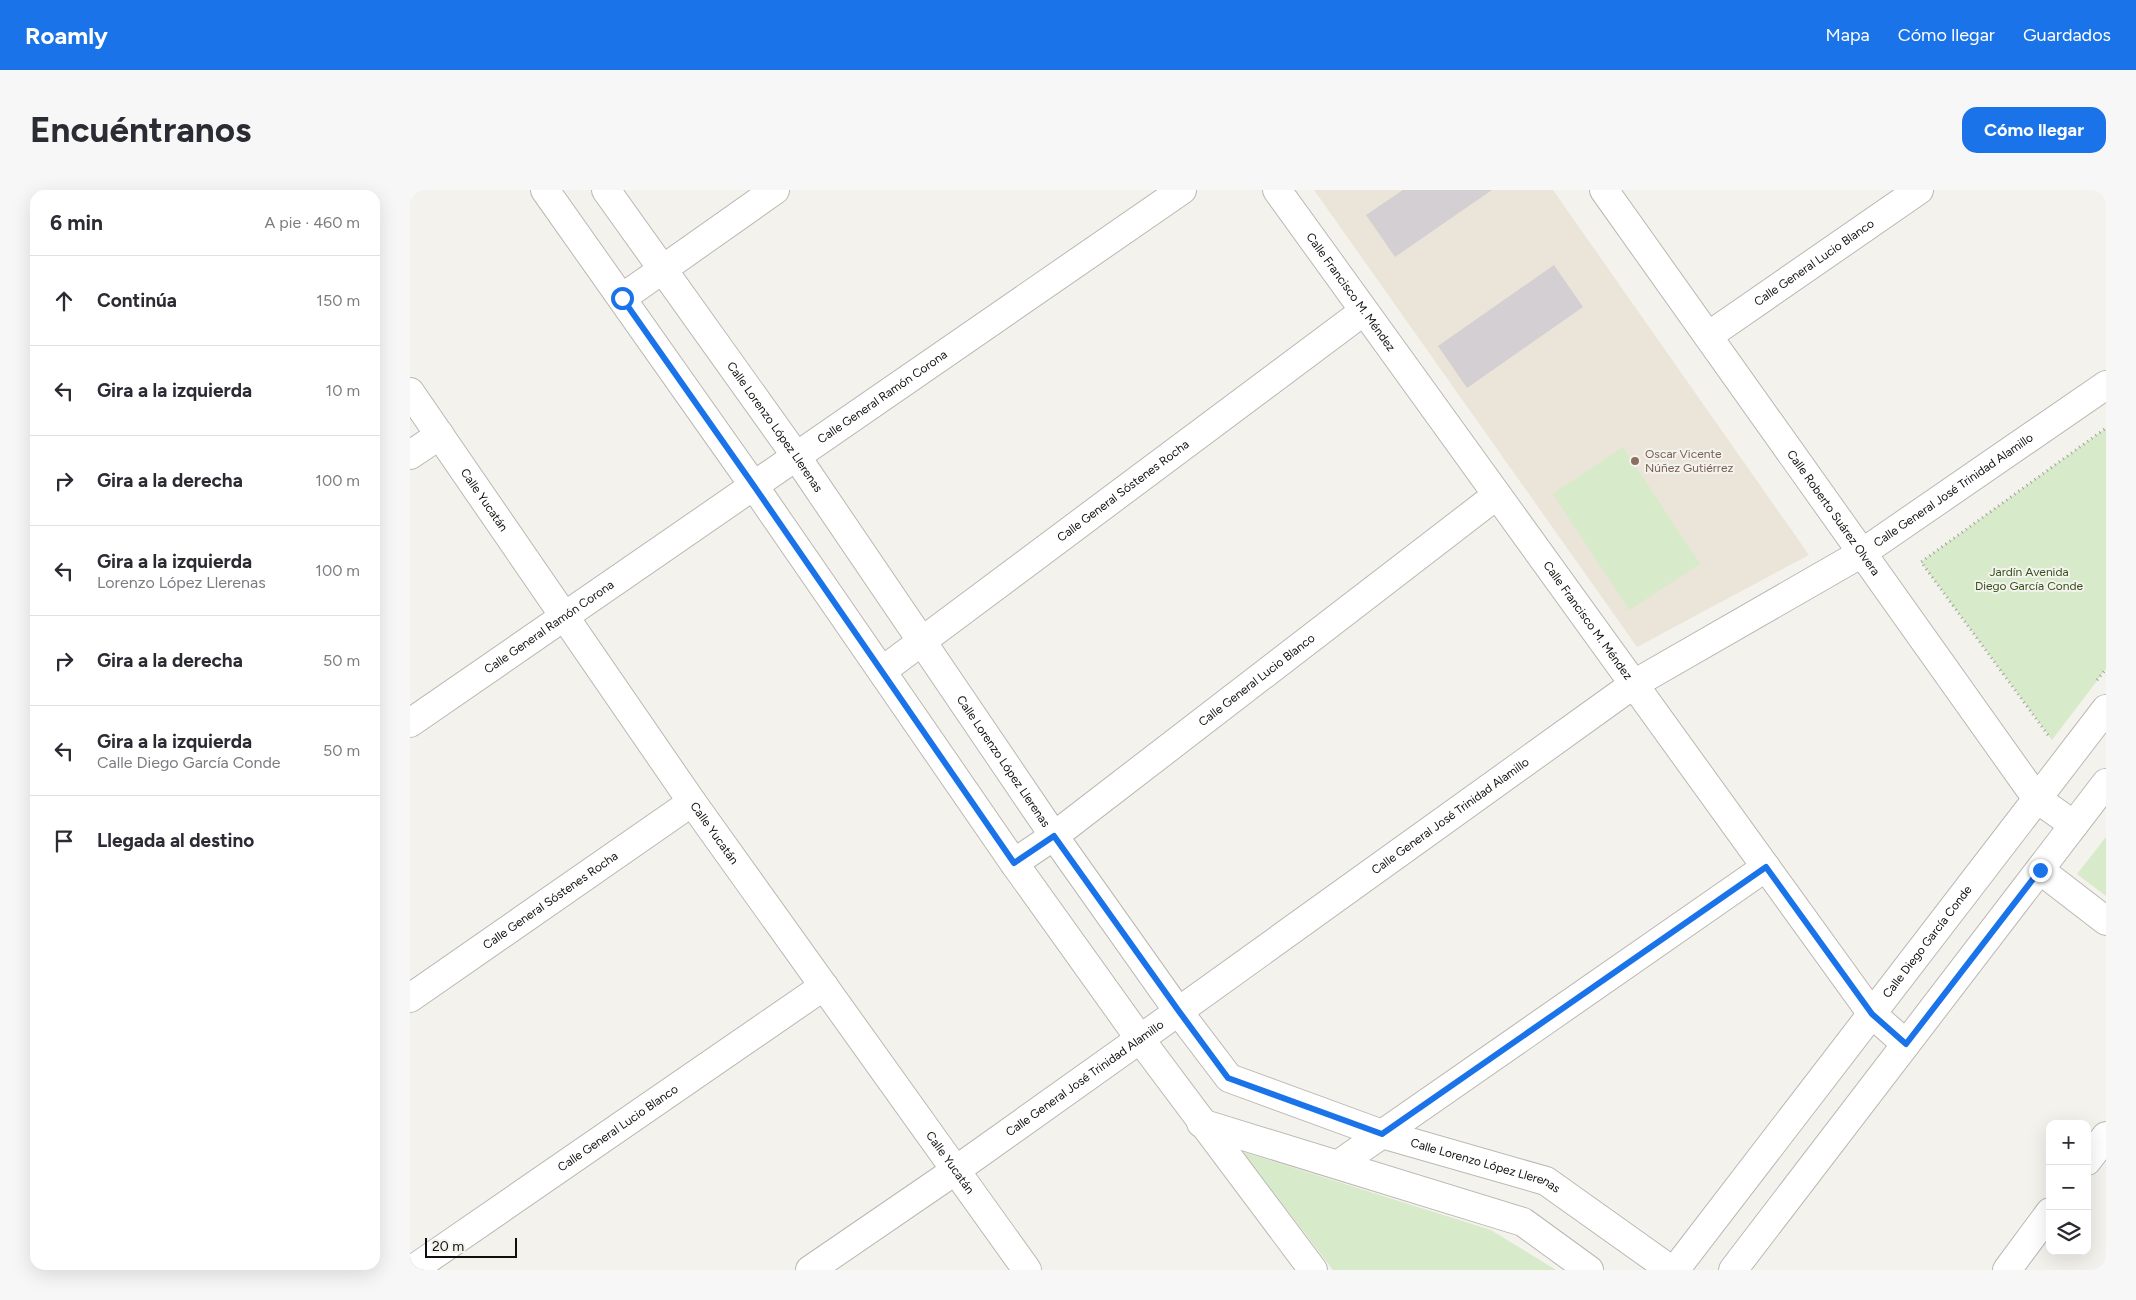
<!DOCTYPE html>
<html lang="es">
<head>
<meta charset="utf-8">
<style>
	:root { --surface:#fff; --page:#f7f7f7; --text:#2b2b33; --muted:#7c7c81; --line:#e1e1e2; --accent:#1a73e8 }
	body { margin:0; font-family:Figtree,sans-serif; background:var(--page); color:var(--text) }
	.controls { position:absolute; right:15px; bottom:15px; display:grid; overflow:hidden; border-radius:10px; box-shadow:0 5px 20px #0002 }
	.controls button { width:45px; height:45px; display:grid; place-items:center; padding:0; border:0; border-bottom:1px solid var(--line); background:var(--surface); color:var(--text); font:25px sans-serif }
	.scale { position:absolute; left:15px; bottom:12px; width:92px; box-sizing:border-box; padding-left:5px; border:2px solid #100f0d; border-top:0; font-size:14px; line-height:18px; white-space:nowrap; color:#100f0d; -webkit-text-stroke:4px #f4f2ed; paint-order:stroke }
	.stop { position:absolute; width:15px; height:15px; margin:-11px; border:4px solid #1a73e8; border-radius:50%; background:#fff }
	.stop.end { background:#1a73e8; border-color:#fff; box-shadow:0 1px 5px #0008 }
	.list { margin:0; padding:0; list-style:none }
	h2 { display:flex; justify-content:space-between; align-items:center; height:65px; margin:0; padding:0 20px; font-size:21px }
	h2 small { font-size:16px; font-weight:400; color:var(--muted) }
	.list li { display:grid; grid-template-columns:32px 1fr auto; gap:15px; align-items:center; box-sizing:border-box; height:90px; padding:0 20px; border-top:1px solid var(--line) }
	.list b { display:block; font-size:19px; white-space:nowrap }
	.list p { margin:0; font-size:16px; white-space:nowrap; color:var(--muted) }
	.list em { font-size:16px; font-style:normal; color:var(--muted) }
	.icon { flex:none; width:28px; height:28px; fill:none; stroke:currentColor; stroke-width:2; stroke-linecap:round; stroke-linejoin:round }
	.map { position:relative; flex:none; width:1696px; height:1080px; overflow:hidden; border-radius:15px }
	header { display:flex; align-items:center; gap:30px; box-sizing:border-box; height:70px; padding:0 25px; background:var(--accent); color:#fff }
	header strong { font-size:24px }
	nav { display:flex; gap:28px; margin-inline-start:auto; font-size:18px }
	.intro { display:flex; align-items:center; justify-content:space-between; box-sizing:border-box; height:120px; padding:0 30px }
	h1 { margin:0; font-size:35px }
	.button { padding:12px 22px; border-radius:15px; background:var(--accent); color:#fff; font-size:18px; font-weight:700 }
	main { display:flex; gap:30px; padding:0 30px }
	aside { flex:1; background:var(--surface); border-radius:15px; box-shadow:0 5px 20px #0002 }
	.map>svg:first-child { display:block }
</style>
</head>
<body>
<header>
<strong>Roamly</strong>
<nav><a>Mapa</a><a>Cómo llegar</a><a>Guardados</a></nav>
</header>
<div class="intro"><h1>Encuéntranos</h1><a class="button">Cómo llegar</a></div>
<main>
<aside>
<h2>6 min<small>A pie · 460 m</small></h2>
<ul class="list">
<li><svg class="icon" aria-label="ahead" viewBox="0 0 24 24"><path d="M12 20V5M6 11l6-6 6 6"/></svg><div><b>Continúa</b></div><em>150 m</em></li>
<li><svg class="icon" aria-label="left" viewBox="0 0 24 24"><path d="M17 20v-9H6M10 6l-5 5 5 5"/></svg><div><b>Gira a la izquierda</b></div><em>10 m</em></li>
<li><svg class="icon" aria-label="right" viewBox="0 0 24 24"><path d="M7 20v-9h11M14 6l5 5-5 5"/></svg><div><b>Gira a la derecha</b></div><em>100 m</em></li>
<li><svg class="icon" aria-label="left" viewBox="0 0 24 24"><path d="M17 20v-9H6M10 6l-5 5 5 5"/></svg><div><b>Gira a la izquierda</b><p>Lorenzo López Llerenas</p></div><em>100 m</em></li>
<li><svg class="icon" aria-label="right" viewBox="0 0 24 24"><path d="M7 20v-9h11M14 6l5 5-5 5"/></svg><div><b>Gira a la derecha</b></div><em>50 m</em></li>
<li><svg class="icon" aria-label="left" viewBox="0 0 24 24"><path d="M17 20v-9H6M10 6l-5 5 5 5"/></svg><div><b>Gira a la izquierda</b><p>Calle Diego García Conde</p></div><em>50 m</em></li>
<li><svg class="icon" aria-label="arrive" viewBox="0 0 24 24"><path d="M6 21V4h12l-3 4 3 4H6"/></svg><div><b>Llegada al destino</b></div></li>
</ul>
</aside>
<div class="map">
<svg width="1696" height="1080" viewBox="0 0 1696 1080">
	<rect width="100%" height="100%" fill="#f4f2ed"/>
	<path fill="#ebe5d9" d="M904,0h239l256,365 -172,92z"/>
	<g fill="#d7eac9">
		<path d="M1696,238v241l-54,71 -131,-178z"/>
		<path d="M1213,257l77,117 -71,46 -76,-116z"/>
		<path d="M1696,647v59l-29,-22z"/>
		<path d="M833,962l248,78 65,40h-223z"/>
	</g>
	<g fill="#d4cfd2">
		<path d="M993,0h89l-97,67 -29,-42z"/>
		<path d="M1144,75l29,42 -116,81 -29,-42z"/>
	</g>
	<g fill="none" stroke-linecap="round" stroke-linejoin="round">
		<defs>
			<g id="minor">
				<path d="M135,0l209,296 260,377 126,176 173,231"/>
				<path id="s1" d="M196,0l190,266 258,380 124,175 51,67 153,56 164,47 125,89"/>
				<path id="s2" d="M867,0l595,824 34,30"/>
				<path id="s3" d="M1194,0l433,609 37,26"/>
				<path d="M212,108l153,-108"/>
				<path id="s4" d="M1298,146l211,-146"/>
				<path id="s5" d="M0,202l282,410 335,468"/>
				<path d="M0,265l30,-20"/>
				<path id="s6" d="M472,481l482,-360"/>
				<path id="s7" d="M0,533l772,-533"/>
				<path id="s8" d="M604,673l40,-27 443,-341"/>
				<path d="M1630,680l66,51"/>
				<path id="s9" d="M0,808l282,-196"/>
				<path d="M791,933l322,99 66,48"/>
				<path d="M1677,971l19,-25"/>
				<path d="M929,974l427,-297"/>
				<path id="s10" d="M2,1080l412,-284"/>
				<path id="s11" d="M400,1080l146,-100 184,-131 494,-355 228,-131 244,-168"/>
				<path id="s12" d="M1265,1080l431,-561"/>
				<path d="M1323,1080l373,-487"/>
				<path d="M1597,1080l43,-58"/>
			</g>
		</defs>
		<use href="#minor" stroke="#bbb8b3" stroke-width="30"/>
		<g stroke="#a19f9b" stroke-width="3" stroke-dasharray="1 4" stroke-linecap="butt">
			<path d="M1687,490l9,-11"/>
			<path d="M1638,545l-127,-173 185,-134"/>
		</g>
		<use href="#minor" stroke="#fff" stroke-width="28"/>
	</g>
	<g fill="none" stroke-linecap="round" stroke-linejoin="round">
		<path stroke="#1a73e8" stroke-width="6" d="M212,108l132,188 260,377 40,-27 124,174 50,68 154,56 384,-267 106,147 34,30 134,-174"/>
	</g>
	<circle fill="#8d6e63" stroke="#f4f2ed" stroke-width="2" cx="1225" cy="271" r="5"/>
	<g text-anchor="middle" stroke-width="4" stroke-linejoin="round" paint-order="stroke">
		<g font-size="12" fill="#100f0d" stroke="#f4f2ed">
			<text dy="4" stroke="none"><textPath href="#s4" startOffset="129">Calle General Lucio Blanco</textPath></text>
			<text dy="4" stroke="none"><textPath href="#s2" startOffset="126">Calle Francisco M. Méndez</textPath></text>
			<text dy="4" stroke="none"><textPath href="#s7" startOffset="574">Calle General Ramón Corona</textPath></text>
			<text dy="4" stroke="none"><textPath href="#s1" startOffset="291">Calle Lorenzo López Llerenas</textPath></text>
			<text dy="4" stroke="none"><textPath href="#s11" startOffset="1385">Calle General José Trinidad Alamillo</textPath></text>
			<text dy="4" stroke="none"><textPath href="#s6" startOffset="301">Calle General Sóstenes Rocha</textPath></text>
			<text dy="4" stroke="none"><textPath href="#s5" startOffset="131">Calle Yucatán</textPath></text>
			<text dy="4" stroke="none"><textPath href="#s3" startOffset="396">Calle Roberto Suárez Olvera</textPath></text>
			<text dy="4" stroke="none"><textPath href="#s2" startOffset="531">Calle Francisco M. Méndez</textPath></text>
			<text dy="4" stroke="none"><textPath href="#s7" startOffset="169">Calle General Ramón Corona</textPath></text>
			<text dy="4" stroke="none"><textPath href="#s8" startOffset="304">Calle General Lucio Blanco</textPath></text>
			<text dy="4" stroke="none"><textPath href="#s1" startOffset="696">Calle Lorenzo López Llerenas</textPath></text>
			<text dy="4" stroke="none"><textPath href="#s11" startOffset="785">Calle General José Trinidad Alamillo</textPath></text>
			<text dy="4" stroke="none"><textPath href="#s5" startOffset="536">Calle Yucatán</textPath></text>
			<text dy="4" stroke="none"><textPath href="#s9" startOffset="171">Calle General Sóstenes Rocha</textPath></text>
			<text dy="4" stroke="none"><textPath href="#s12" startOffset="414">Calle Diego García Conde</textPath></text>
			<text dy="4" stroke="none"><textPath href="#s11" startOffset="335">Calle General José Trinidad Alamillo</textPath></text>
			<text dy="4" stroke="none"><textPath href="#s10" startOffset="250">Calle General Lucio Blanco</textPath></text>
			<text dy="4" stroke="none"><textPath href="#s5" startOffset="941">Calle Yucatán</textPath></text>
			<text dy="4" stroke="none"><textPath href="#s1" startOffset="1356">Calle Lorenzo López Llerenas</textPath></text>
		</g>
		<g font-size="12" fill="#785e54" stroke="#f4f2ed" text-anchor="start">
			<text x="1235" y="268">Oscar Vicente<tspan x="1235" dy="14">Núñez Gutiérrez</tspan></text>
		</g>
		<g font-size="12" fill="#35501b" stroke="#f4f2ed">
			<text x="1619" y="386">Jardín Avenida<tspan x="1619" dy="14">Diego García Conde</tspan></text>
		</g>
	</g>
</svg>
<div class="controls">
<button>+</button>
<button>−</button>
<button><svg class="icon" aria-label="layers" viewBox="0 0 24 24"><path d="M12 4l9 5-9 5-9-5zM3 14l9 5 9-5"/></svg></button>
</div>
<div class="scale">20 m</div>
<div class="stop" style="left:212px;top:108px"></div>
<div class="stop end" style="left:1630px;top:680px"></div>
</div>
</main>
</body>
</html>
